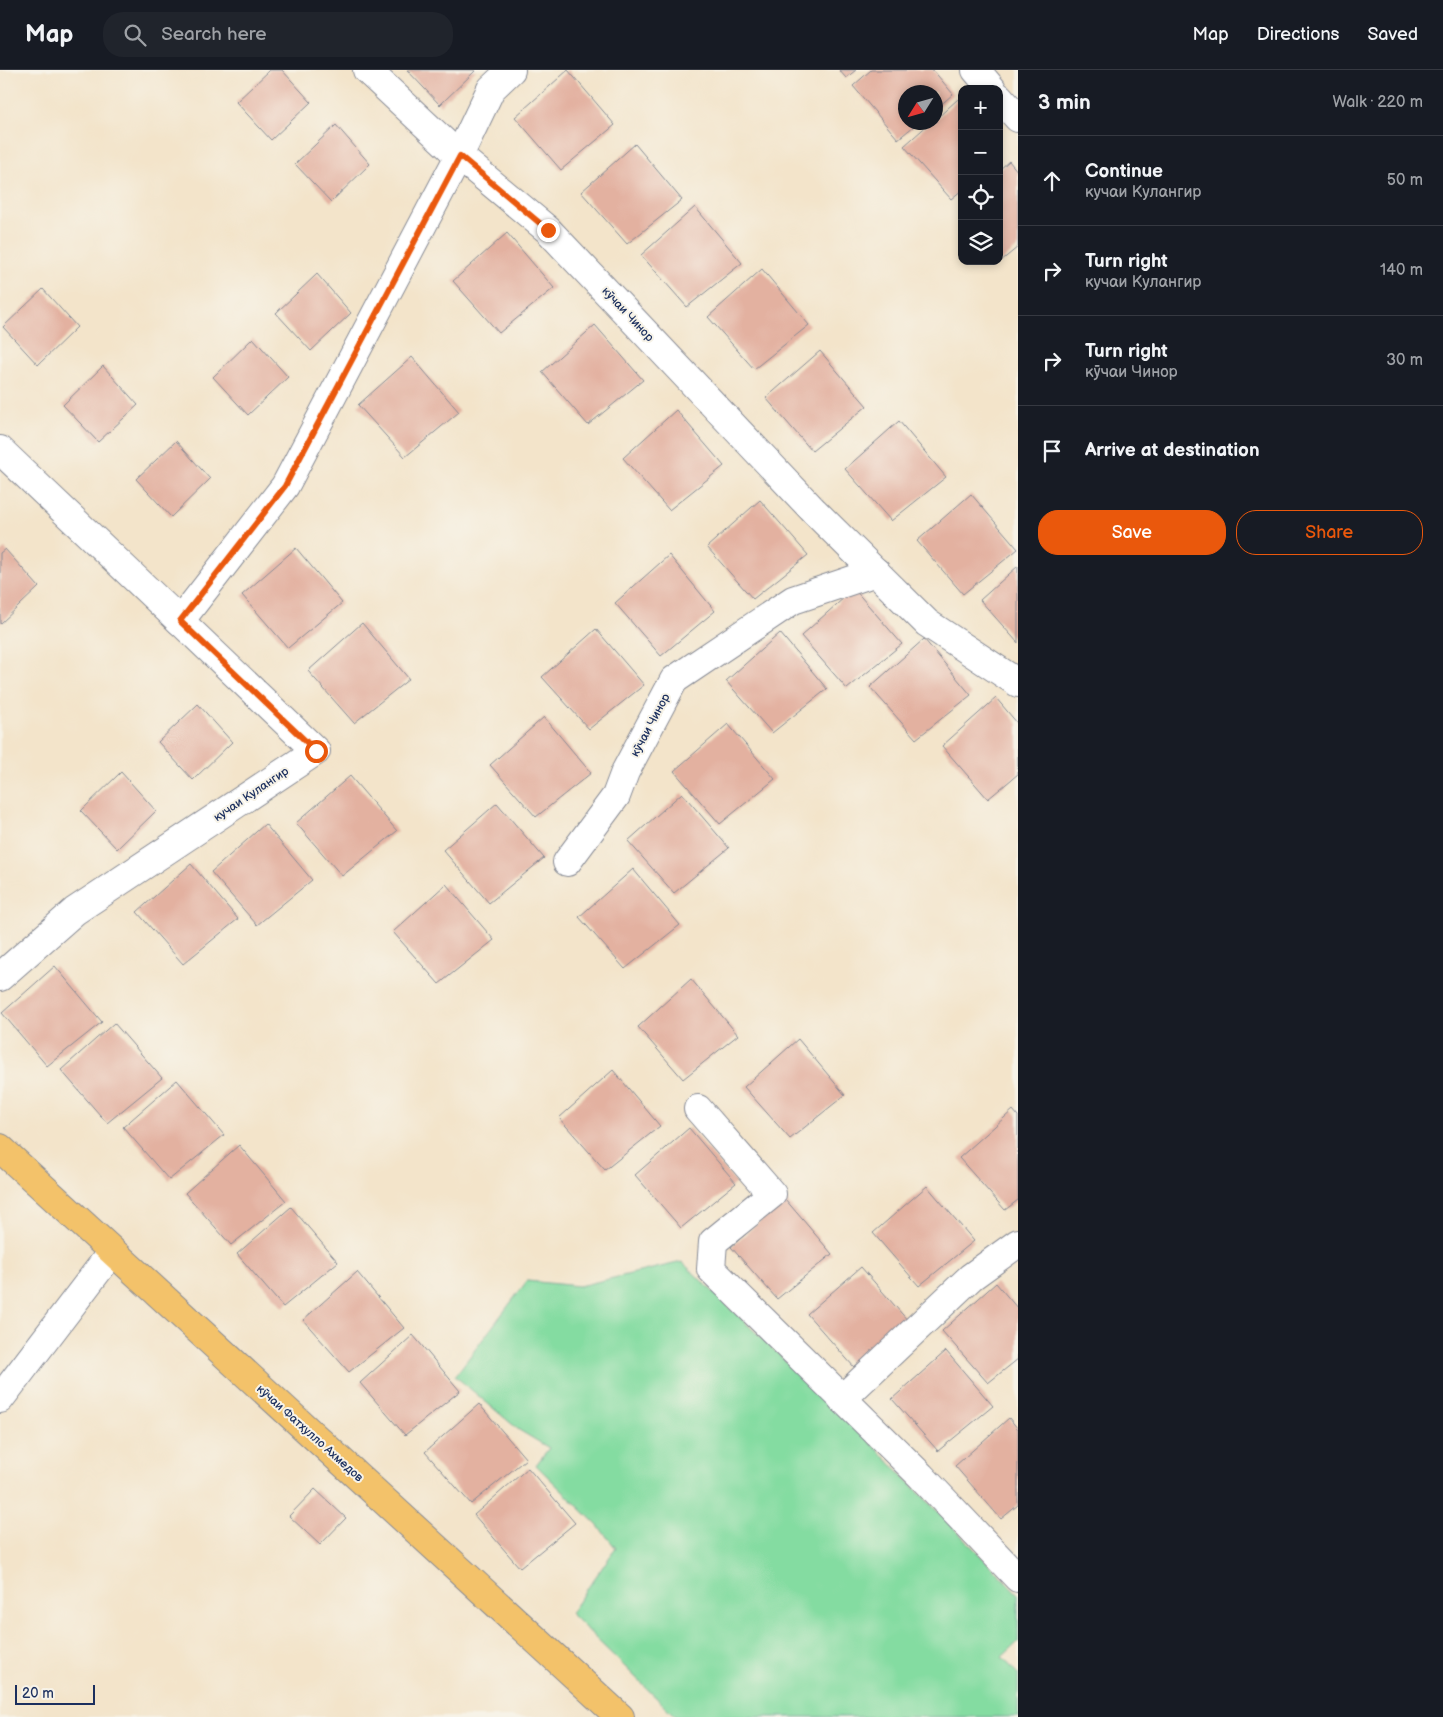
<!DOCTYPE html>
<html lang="en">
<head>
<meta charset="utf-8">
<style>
	:root { --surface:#171b24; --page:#20242c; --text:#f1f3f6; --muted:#9ea1a6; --line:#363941; --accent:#ea580c }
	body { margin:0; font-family:"Balsamiq Sans",sans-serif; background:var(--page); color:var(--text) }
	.controls { position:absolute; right:15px; top:15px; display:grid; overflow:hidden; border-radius:10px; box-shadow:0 2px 8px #0003 }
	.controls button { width:45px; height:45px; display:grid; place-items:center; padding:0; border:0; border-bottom:1px solid var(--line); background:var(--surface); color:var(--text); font:25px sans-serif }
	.compass { position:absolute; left:898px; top:15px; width:45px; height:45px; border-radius:50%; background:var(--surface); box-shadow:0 2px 8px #0003; rotate:233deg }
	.scale { position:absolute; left:15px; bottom:12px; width:80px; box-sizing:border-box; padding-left:5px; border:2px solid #1b2f5e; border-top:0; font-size:14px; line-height:18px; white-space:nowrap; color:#1b2f5e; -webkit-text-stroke:4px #f7f3e8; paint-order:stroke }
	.stop { position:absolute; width:15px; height:15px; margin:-11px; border:4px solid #ea580c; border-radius:50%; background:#fff }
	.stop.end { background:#ea580c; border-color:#fff; box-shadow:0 1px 5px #0008 }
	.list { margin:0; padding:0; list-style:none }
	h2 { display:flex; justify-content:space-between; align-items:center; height:65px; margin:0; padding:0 20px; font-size:21px }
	h2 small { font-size:16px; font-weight:400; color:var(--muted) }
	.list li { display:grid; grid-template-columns:32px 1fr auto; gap:15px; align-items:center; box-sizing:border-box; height:90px; padding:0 20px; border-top:1px solid var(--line) }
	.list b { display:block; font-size:19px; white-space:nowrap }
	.list p { margin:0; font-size:16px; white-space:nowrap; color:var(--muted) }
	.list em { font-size:16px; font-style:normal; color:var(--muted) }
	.actions { display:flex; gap:10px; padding:15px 20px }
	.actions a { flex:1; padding:11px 0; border:1px solid var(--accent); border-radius:20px; text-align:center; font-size:18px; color:var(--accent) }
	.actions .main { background:var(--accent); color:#fff }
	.icon { flex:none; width:28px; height:28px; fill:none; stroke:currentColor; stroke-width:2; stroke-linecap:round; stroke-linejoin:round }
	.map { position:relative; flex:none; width:1018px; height:1647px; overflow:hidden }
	header { display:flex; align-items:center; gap:30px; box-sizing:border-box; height:70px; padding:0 25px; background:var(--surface); border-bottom:1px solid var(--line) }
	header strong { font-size:24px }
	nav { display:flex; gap:28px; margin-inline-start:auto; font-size:18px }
	.search { width:350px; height:45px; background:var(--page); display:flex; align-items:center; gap:12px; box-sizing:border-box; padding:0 18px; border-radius:20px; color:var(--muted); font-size:19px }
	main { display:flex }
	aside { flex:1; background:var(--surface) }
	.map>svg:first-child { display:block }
</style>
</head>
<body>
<header>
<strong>Map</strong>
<div class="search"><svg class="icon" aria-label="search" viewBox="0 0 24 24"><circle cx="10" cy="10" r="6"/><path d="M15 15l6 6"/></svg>Search here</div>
<nav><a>Map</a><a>Directions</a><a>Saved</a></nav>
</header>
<main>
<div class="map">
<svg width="1018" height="1647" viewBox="0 0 1018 1647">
	<rect width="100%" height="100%" fill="#f7f3e8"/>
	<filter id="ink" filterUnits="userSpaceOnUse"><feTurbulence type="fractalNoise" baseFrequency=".02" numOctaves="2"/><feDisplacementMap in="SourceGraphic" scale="10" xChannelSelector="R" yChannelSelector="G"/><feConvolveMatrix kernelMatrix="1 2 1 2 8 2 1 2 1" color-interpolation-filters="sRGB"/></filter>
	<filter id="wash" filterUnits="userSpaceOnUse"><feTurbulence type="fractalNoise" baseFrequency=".0096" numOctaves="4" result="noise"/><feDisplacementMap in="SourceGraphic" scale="20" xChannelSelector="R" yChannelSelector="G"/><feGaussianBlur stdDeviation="1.12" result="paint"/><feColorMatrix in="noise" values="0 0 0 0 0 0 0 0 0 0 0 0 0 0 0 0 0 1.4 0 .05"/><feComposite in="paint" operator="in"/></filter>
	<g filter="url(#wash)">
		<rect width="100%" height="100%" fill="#f3e4ca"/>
		<path fill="#84dca1" stroke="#508680" d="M682,1192l186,178 150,154v48l-16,15 16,17v43h-342l-106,-104 46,-65 -18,-22 -62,-61 13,-17 -30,-18 -64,-54 72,-95 52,5z"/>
		<g id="blocks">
			<g fill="#e3b1a0">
				<path d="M270,0h12l29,32 -40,38 -35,-38z"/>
				<path d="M407,0h69l-36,35z"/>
				<path d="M568,0l47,55 -54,45 -46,-53z"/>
				<path d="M839,0h17l-10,8z"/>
				<path d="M871,0h62l20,24 -17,15v-17h-30v30h13l-21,17 -45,-53z"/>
				<path d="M958,29l4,4v87l-11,9 -47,-53 27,-24h5v-3z"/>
				<path d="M336,55l34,39 -39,38 -36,-38z"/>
				<path d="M635,74l47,56 -55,44 -46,-52z"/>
				<path d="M1009,91l9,11v75l-17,14 -2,-2v-89z"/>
				<path d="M695,137l47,56 -55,44 -46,-52z"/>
				<path d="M507,163l47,55 -55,45 -46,-52z"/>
				<path d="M762,199l47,56 -55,44 -46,-52z"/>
				<path d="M317,204l34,39 -40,38 -35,-38z"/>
				<path d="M43,219l34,38 -39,38 -35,-38z"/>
				<path d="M595,255l48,55 -55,45 -46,-53z"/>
				<path d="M253,268l35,39 -40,38 -35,-38z"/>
				<path d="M820,281l47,55 -55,45 -46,-53z"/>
				<path d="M412,287l47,55 -54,45 -47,-52z"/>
				<path d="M103,296l35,39 -40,37 -35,-37z"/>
				<path d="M676,340l48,56 -55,44 -46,-52z"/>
				<path d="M899,351l47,56 -55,44 -46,-52z"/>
				<path d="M176,371l34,38 -39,38 -35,-38z"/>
				<path d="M971,424l47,55 -55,45 -46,-53z"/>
				<path d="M760,430l48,55 -55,44 -46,-52z"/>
				<path d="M296,478l46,55 -54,45 -46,-53z"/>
				<path d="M5,479l34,38 -39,37v-71z"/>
				<path d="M669,485l46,56 -54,45 -46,-53z"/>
				<path d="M1018,496v77l-38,-43z"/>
				<path d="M854,519l48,55 -55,45 -46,-53z"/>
				<path d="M362,553l47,56 -55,44 -46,-52z"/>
				<path d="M596,559l48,56 -55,44 -47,-52z"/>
				<path d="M780,563l47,56 -55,44 -46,-52z"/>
				<path d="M924,569l47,56 -55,44 -46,-52z"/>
				<path d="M996,628l22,26v50l-30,25 -46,-53z"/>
				<path d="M198,634l34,38 -39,38 -35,-38z"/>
				<path d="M544,647l47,56 -55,44 -46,-52z"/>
				<path d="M728,654l47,55 -55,45 -46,-53z"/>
				<path d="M121,702l35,39 -39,38 -36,-38z"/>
				<path d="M350,706l47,55 -55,45 -46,-53z"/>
				<path d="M682,723l47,55 -55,45 -46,-52z"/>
				<path d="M497,733l47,55 -55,45 -46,-53z"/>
				<path d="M265,754l47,56 -55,45 -46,-53z"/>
				<path d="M191,794l47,55 -55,45 -46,-52z"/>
				<path d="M633,799l47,56 -55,44 -46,-52z"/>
				<path d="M446,814l48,56 -55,44 -46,-52z"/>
				<path d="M55,896l47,56 -55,44 -45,-53z"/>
				<path d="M691,909l47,56 -55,44 -45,-52z"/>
				<path d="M114,953l48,55 -55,45 -46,-53z"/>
				<path d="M798,969l47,56 -55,44 -46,-52z"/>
				<path d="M613,1000l47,56 -55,44 -46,-52z"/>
				<path d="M177,1010l47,55 -55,45 -46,-53z"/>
				<path d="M1013,1040l5,6v84l-13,10 -46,-52z"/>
				<path d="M689,1058l47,55 -55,45 -46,-53z"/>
				<path d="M239,1075l47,56 -55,44 -46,-52z"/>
				<path d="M927,1116l47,55 -55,45 -46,-53z"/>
				<path d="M785,1129l47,55 -55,45 -46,-52z"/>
				<path d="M291,1137l47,55 -55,45 -46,-53z"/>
				<path d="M861,1197l48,55 -55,45 -47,-53z"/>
				<path d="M357,1202l47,56 -55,44 -46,-52z"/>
				<path d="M996,1213l22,26v50l-30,24 -46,-52z"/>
				<path d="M413,1265l47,56 -55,44 -45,-52z"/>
				<path d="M946,1281l47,55 -55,45 -46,-52z"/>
				<path d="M479,1334l47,55 -55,45 -46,-52z"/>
				<path d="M1009,1348l9,11v76l-17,14 -46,-53z"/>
				<path d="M528,1398l47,55 -55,45 -46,-53z"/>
				<path d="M315,1419l31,29 -26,27 -31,-29z"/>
			</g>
		</g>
	</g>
	<g filter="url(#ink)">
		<use href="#blocks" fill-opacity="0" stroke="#878a94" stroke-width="1"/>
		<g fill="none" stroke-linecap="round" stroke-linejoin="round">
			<defs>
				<g id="minor">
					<path d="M367,0l92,86 89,74 266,281 113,112 91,60"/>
					<path d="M976,0l16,19"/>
					<path d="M999,27l19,21"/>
					<path d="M0,380l180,171"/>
					<path d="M567,792l49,-66 9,-24 49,-92 119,-80 83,-28"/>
					<path d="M0,907l75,-66 241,-160 -136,-130 105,-135 174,-330 32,-67 20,-19"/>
					<path d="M698,1039l74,85 -59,48 -2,27 210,207 97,102"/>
					<path d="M0,1329l112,-147"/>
					<path d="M842,1329l129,-122 47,-34"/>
				</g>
				<path id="major" d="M0,1078l620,569"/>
			</defs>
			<use href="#minor" stroke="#878a94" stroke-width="30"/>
			<use href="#major" stroke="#878a94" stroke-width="30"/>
			<use href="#minor" stroke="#fff" stroke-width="28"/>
			<use href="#major" stroke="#f3c26a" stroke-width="28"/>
		</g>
	</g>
	<g fill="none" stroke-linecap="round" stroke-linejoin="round" filter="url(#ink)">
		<path stroke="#ea580c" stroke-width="6" d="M316,681l-136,-130 105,-135 175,-330 88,74"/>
	</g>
	<g text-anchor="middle" stroke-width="4" stroke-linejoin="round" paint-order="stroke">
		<g font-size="12" fill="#1b2f5e" stroke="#f7f3e8">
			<text transform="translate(628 244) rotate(47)" y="4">кӯчаи Чинор</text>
			<text transform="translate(650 655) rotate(-62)" y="4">кӯчаи Чинор</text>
			<text transform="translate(251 724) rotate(-34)" y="4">кучаи Кулангир</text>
			<text transform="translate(310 1363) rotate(42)" y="4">кӯчаи Фатҳулло Ахмедов</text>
		</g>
	</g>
</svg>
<div class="controls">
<button>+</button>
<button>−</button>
<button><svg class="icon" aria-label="locate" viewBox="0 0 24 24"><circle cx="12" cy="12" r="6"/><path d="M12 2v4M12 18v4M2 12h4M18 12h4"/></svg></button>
<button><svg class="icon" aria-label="layers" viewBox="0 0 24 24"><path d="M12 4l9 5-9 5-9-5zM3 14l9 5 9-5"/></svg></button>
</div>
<svg class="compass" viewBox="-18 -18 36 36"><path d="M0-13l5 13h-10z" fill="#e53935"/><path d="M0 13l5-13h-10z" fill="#9ea1a6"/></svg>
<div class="scale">20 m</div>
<div class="stop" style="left:316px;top:681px"></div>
<div class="stop end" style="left:548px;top:160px"></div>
</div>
<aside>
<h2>3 min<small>Walk · 220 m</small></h2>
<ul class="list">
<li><svg class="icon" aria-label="ahead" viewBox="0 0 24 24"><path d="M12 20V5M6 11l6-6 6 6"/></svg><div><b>Continue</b><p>кучаи Кулангир</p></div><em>50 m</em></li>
<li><svg class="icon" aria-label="right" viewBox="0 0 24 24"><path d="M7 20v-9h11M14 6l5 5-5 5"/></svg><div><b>Turn right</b><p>кучаи Кулангир</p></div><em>140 m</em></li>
<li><svg class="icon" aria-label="right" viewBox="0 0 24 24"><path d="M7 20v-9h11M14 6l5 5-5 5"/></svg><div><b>Turn right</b><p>кӯчаи Чинор</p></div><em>30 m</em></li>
<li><svg class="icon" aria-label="arrive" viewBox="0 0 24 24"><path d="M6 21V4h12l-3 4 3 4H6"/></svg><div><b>Arrive at destination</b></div></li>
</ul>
<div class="actions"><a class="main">Save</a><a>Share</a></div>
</aside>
</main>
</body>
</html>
